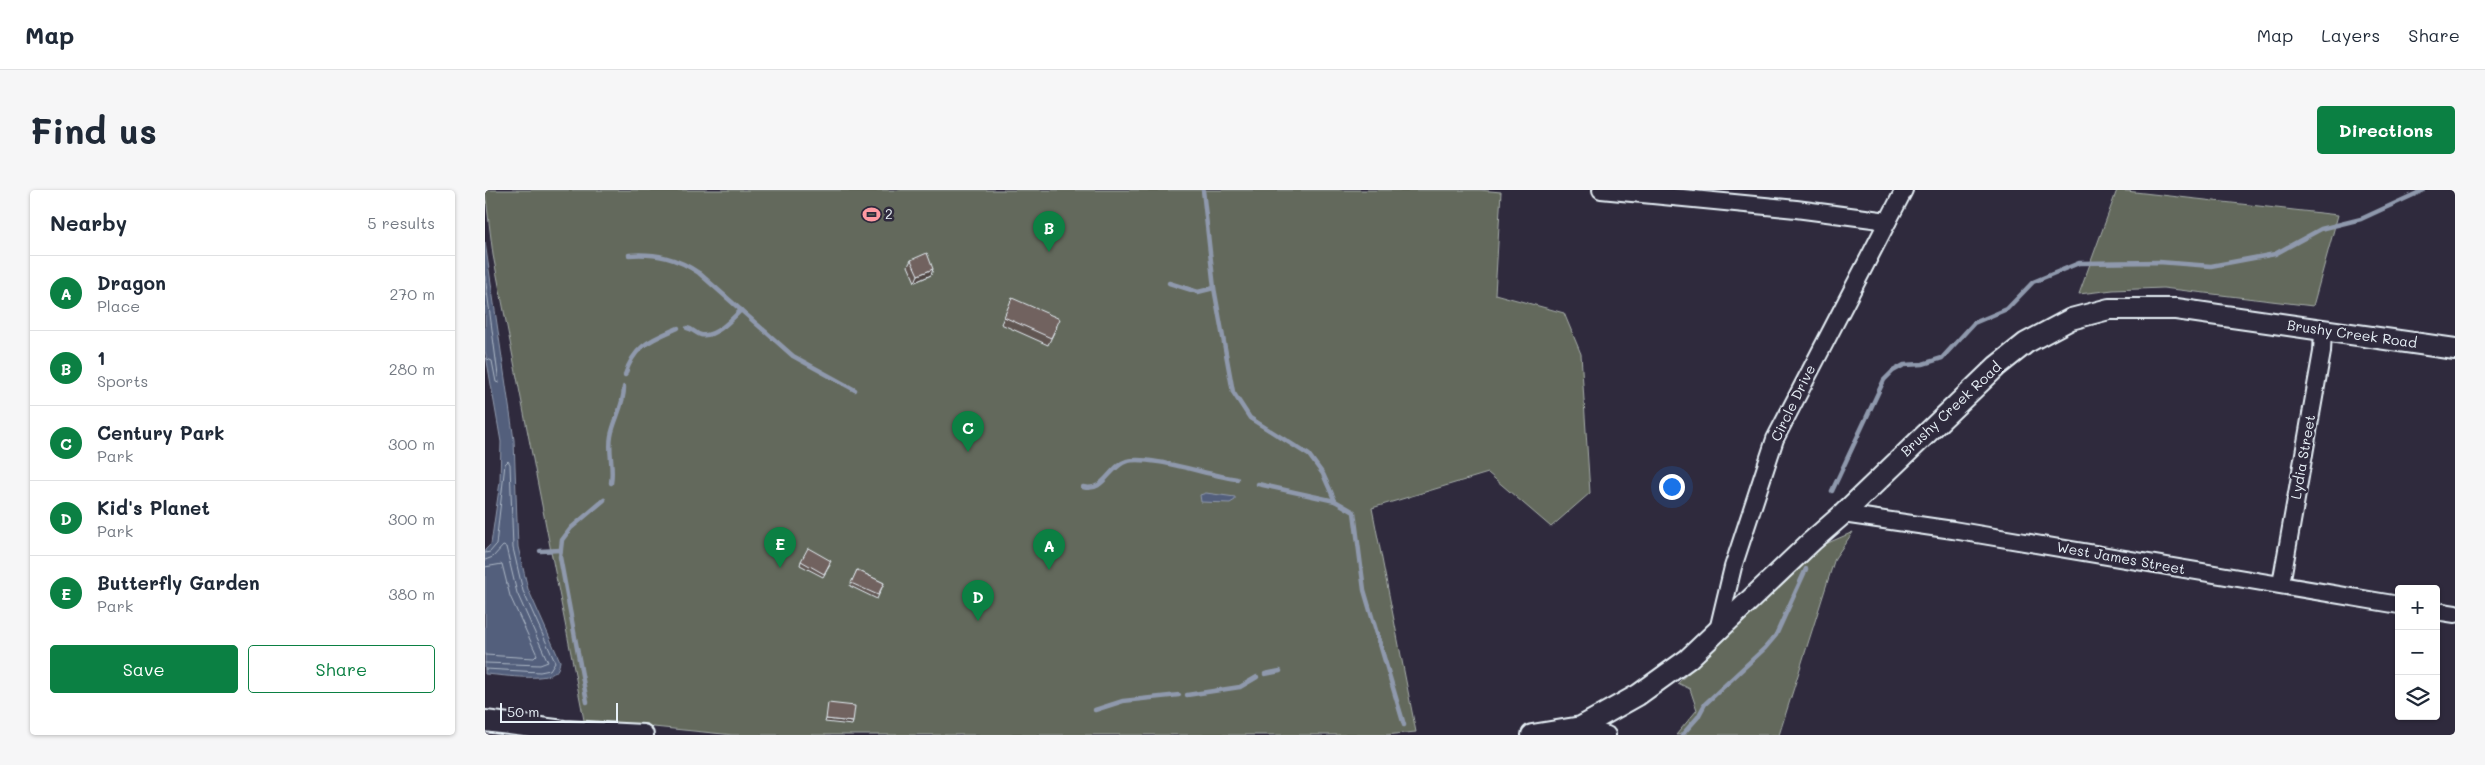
<!DOCTYPE html>
<html lang="en">
<head>
<meta charset="utf-8">
<style>
	:root { --surface:#fff; --page:#f6f6f7; --text:#1f2937; --muted:#747a83; --line:#e0e1e3; --accent:#0b8043 }
	body { margin:0; font-family:Mali,sans-serif; background:var(--page); color:var(--text) }
	.controls { position:absolute; right:15px; bottom:15px; display:grid; overflow:hidden; border-radius:5px; box-shadow:0 1px 4px #0004 }
	.controls button { width:45px; height:45px; display:grid; place-items:center; padding:0; border:0; border-bottom:1px solid var(--line); background:var(--surface); color:var(--text); font:25px sans-serif }
	.scale { position:absolute; left:15px; bottom:12px; width:118px; box-sizing:border-box; padding-left:5px; border:2px solid #e8f1f8; border-top:0; font-size:14px; line-height:18px; white-space:nowrap; color:#e8f1f8; -webkit-text-stroke:4px #2f2a3d; paint-order:stroke }
	.you { position:absolute; left:1186px; top:296px; width:18px; height:18px; margin:-12px; border:4px solid #fff; border-radius:50%; background:#1a73e8; box-shadow:0 0 0 8px #1a73e833 }
	.badge { display:grid; place-items:center; width:32px; height:32px; border-radius:50%; background:var(--accent); color:#fff; font-size:16px; font-weight:700 }
	.pin { position:absolute; translate:-50% -41px; filter:drop-shadow(0 1px 2px #0008) }
	.pin::after { content:''; position:absolute; top:26px; width:18px; height:15px; background:inherit; clip-path:polygon(0 0,100% 0,50% 100%) }
	.list { margin:0; padding:0; list-style:none }
	h2 { display:flex; justify-content:space-between; align-items:center; height:65px; margin:0; padding:0 20px; font-size:21px }
	h2 small { font-size:16px; font-weight:400; color:var(--muted) }
	.list li { display:grid; grid-template-columns:32px 1fr auto; gap:15px; align-items:center; box-sizing:border-box; height:75px; padding:0 20px; border-top:1px solid var(--line) }
	.list b { display:block; font-size:19px; white-space:nowrap }
	.list p { margin:0; font-size:16px; white-space:nowrap; color:var(--muted) }
	.list em { font-size:16px; font-style:normal; color:var(--muted) }
	.actions { display:flex; gap:10px; padding:15px 20px }
	.actions a { flex:1; padding:11px 0; border:1px solid var(--accent); border-radius:5px; text-align:center; font-size:18px; color:var(--accent) }
	.actions .main { background:var(--accent); color:#fff }
	.icon { flex:none; width:28px; height:28px; fill:none; stroke:currentColor; stroke-width:2; stroke-linecap:round; stroke-linejoin:round }
	.map { position:relative; flex:none; width:1970px; height:545px; overflow:hidden; border-radius:5px }
	header { display:flex; align-items:center; gap:30px; box-sizing:border-box; height:70px; padding:0 25px; background:var(--surface); border-bottom:1px solid var(--line) }
	header strong { font-size:24px }
	nav { display:flex; gap:28px; margin-inline-start:auto; font-size:18px }
	.intro { display:flex; align-items:center; justify-content:space-between; box-sizing:border-box; height:120px; padding:0 30px }
	h1 { margin:0; font-size:35px }
	.button { padding:12px 22px; border-radius:5px; background:var(--accent); color:#fff; font-size:18px; font-weight:700 }
	main { display:flex; gap:30px; padding:0 30px }
	aside { flex:1; background:var(--surface); border-radius:5px; box-shadow:0 1px 4px #0004 }
	.map>svg:first-child { display:block }
</style>
</head>
<body>
<header>
<strong>Map</strong>
<nav><a>Map</a><a>Layers</a><a>Share</a></nav>
</header>
<div class="intro"><h1>Find us</h1><a class="button">Directions</a></div>
<main>
<aside>
<h2>Nearby<small>5 results</small></h2>
<ul class="list">
<li><span class="badge">A</span><div><b>Dragon</b><p>Place</p></div><em>270 m</em></li>
<li><span class="badge">B</span><div><b>1</b><p>Sports</p></div><em>280 m</em></li>
<li><span class="badge">C</span><div><b>Century Park</b><p>Park</p></div><em>300 m</em></li>
<li><span class="badge">D</span><div><b>Kid's Planet</b><p>Park</p></div><em>300 m</em></li>
<li><span class="badge">E</span><div><b>Butterfly Garden</b><p>Park</p></div><em>380 m</em></li>
</ul>
<div class="actions"><a class="main">Save</a><a>Share</a></div>
</aside>
<div class="map">
<svg width="1970" height="545" viewBox="0 0 1970 545">
	<rect width="100%" height="100%" fill="#2f2a3d"/>
	<filter id="ink" filterUnits="userSpaceOnUse"><feTurbulence type="fractalNoise" baseFrequency=".02" numOctaves="2"/><feDisplacementMap in="SourceGraphic" scale="10" xChannelSelector="R" yChannelSelector="G"/><feConvolveMatrix kernelMatrix="1 2 1 2 8 2 1 2 1" color-interpolation-filters="sRGB"/></filter>
	<g filter="url(#ink)">
		<g fill="#63695b" stroke="#a6adaa">
			<path d="M0,0h994l22,2 -6,102 69,19 17,41 9,139 -39,34 -63,-54 -116,35 44,224 -31,3h-652l-149,-15 -91,-465z"/>
			<path d="M1632,0l221,25 -25,91 -150,-18 -50,2 -34,4z"/>
			<path d="M1368,342l-18,26 -56,177h-103l21,-25 -7,-21 -12,-6 143,-137z"/>
		</g>
		<g fill="#535f7b" stroke="#8f99ad">
			<path d="M0,52l29,198 4,107 10,42 32,72c-1,6 -2,11 -8,13 -14,7 -51,1 -67,0v-124l6,-6 9,-62 1,-40 -16,-92z"/>
			<path d="M721,303l29,4v3l-5,3 -29,-1 -1,-7z"/>
		</g>
		<g fill="none" stroke-linecap="round" stroke-linejoin="round">
			<g stroke="#acb7c6" stroke-width="1">
				<path d="M0,86l14,107 -3,-1 -4,-21 -7,-3"/>
				<path d="M0,363l5,-1 6,-7 9,-81 3,-3 2,3 3,84 10,43 32,71 -5,8 -10,2 -55,-3"/>
				<path d="M0,370l8,-3 10,-11 3,1 11,46 31,69 -8,3 -55,-2"/>
				<path d="M0,377l17,-3 8,32 27,59 -3,3 -49,-3"/>
			</g>
			<g stroke="#8f99ad" stroke-width="4.5">
				<path d="M718,0l11,98 19,104 17,26 59,37 14,19 12,27 19,11 10,78 40,135"/>
				<path d="M144,65c27,-2 48,3 70,18l94,83 62,34"/>
				<path d="M684,93l29,9 16,-4"/>
				<path d="M202,138c6,1 9,6 14,7 14,3 31,-16 40,-25"/>
				<path d="M140,185c9,-30 26,-35 53,-47"/>
				<path d="M126,293c3,-16 -3,-31 0,-47 3,-17 13,-30 13,-49"/>
				<path d="M773,294l77,17"/>
				<path d="M598,297c21,6 26,-21 44,-26 24,-6 83,15 110,18"/>
				<path d="M1347,301l52,-111 9,-9 11,-6 19,-1 19,-6 32,-35 33,-14 26,-27 46,-19 80,-1 52,4 64,-12 46,-25 40,-10 63,-29"/>
				<path d="M55,361l21,-1"/>
				<path d="M780,484l15,-3"/>
				<path d="M702,505l53,-8 17,-10"/>
				<path d="M102,512l-27,-145 2,-17 9,-12 33,-28"/>
				<path d="M610,520l28,-9 56,-6"/>
				<path d="M1197,545l16,-18 7,-13 60,-56 11,-13 30,-66"/>
			</g>
			<defs>
				<g id="minor">
					<path d="M1116,0l195,19 92,12"/>
					<path d="M1358,324l110,16 446,75"/>
					<path d="M1796,394l41,-232 1,-22"/>
					<path d="M1951,421l19,3"/>
					<path d="M1233,440l15,-63 42,-128 129,-249"/>
					<path d="M1096,537l26,8"/>
				</g>
				<g id="tertiary">
					<path d="M0,531l79,10 79,4"/>
					<path d="M1047,545l49,-8 57,-32 50,-36 124,-118 31,-27 154,-148 29,-23 45,-24 38,-10h67l279,40"/>
				</g>
			</defs>
			<use href="#minor" stroke="#e8f1f8" stroke-width="20"/>
			<use href="#tertiary" stroke="#e8f1f8" stroke-width="24"/>
			<use href="#minor" stroke="#2f2a3d" stroke-width="16"/>
			<use href="#tertiary" stroke="#2f2a3d" stroke-width="20"/>
		</g>
		<g fill="#615451" stroke="#e8f1f8">
			<path d="M426,70l20,15 -16,7 -7,-16z"/>
			<path d="M519,127l53,9 -9,19 -47,-21z"/>
			<path d="M316,371l29,4 -7,12 -23,-12z"/>
			<path d="M372,380l27,13 -7,16 -27,-13z"/>
		</g>
		<g fill="#4f4542" stroke="#e8f1f8">
			<path d="M448,79l-2,6 -16,7 3,-7z"/>
			<path d="M341,529l27,3 -1,3 -27,-3z"/>
		</g>
		<g fill="#71625e" stroke="#e8f1f8">
			<path d="M442,63l6,16 -15,6 -7,-15z"/>
			<path d="M527,108l48,21 -9,19 -47,-21z"/>
			<path d="M323,358l23,13 -7,13 -23,-13z"/>
			<path d="M372,380l27,13 -6,12 -27,-12z"/>
			<path d="M343,513l27,3 -2,16 -27,-3z"/>
		</g>
	</g>
	<defs>
		<symbol id="stadium-bare" viewBox="-9 -9 18 18"><path d="M0-5a6.5 5 0 1 0 0 10a6.5 5 0 1 0 0-10ZM-3.5-1.8h7v3.6h-7Z" fill="#ff9aa2" stroke="#2f2a3d" stroke-width="2.5" paint-order="stroke"/></symbol>
	</defs>
	<g fill-rule="evenodd">
		<use href="#stadium-bare" x="374" y="12" width="25" height="25"/>
	</g>
	<g text-anchor="middle" stroke-width="5" stroke-linejoin="round" paint-order="stroke">
		<g font-size="14" fill="#e8f1f8" stroke="#2f2a3d" text-anchor="start">
			<text x="400" y="29">2</text>
		</g>
		<g font-size="14" fill="#e8f1f8" stroke="#2f2a3d">
			<text transform="translate(1867 144) rotate(8)" y="5">Brushy Creek Road</text>
			<text transform="translate(1308 213) rotate(-64)" y="5">Circle Drive</text>
			<text transform="translate(1466 219) rotate(-43)" y="5">Brushy Creek Road</text>
			<text transform="translate(1818 267) rotate(-80)" y="5">Lydia Street</text>
			<text transform="translate(1636 368) rotate(10)" y="5">West James Street</text>
		</g>
	</g>
</svg>
<div class="controls">
<button>+</button>
<button>−</button>
<button><svg class="icon" aria-label="layers" viewBox="0 0 24 24"><path d="M12 4l9 5-9 5-9-5zM3 14l9 5 9-5"/></svg></button>
</div>
<div class="scale">50 m</div>
<div class="you"></div>
<div class="pin badge" style="left:564px;top:380px">A</div>
<div class="pin badge" style="left:564px;top:62px">B</div>
<div class="pin badge" style="left:483px;top:262px">C</div>
<div class="pin badge" style="left:493px;top:431px">D</div>
<div class="pin badge" style="left:295px;top:378px">E</div>
</div>
</main>
</body>
</html>
